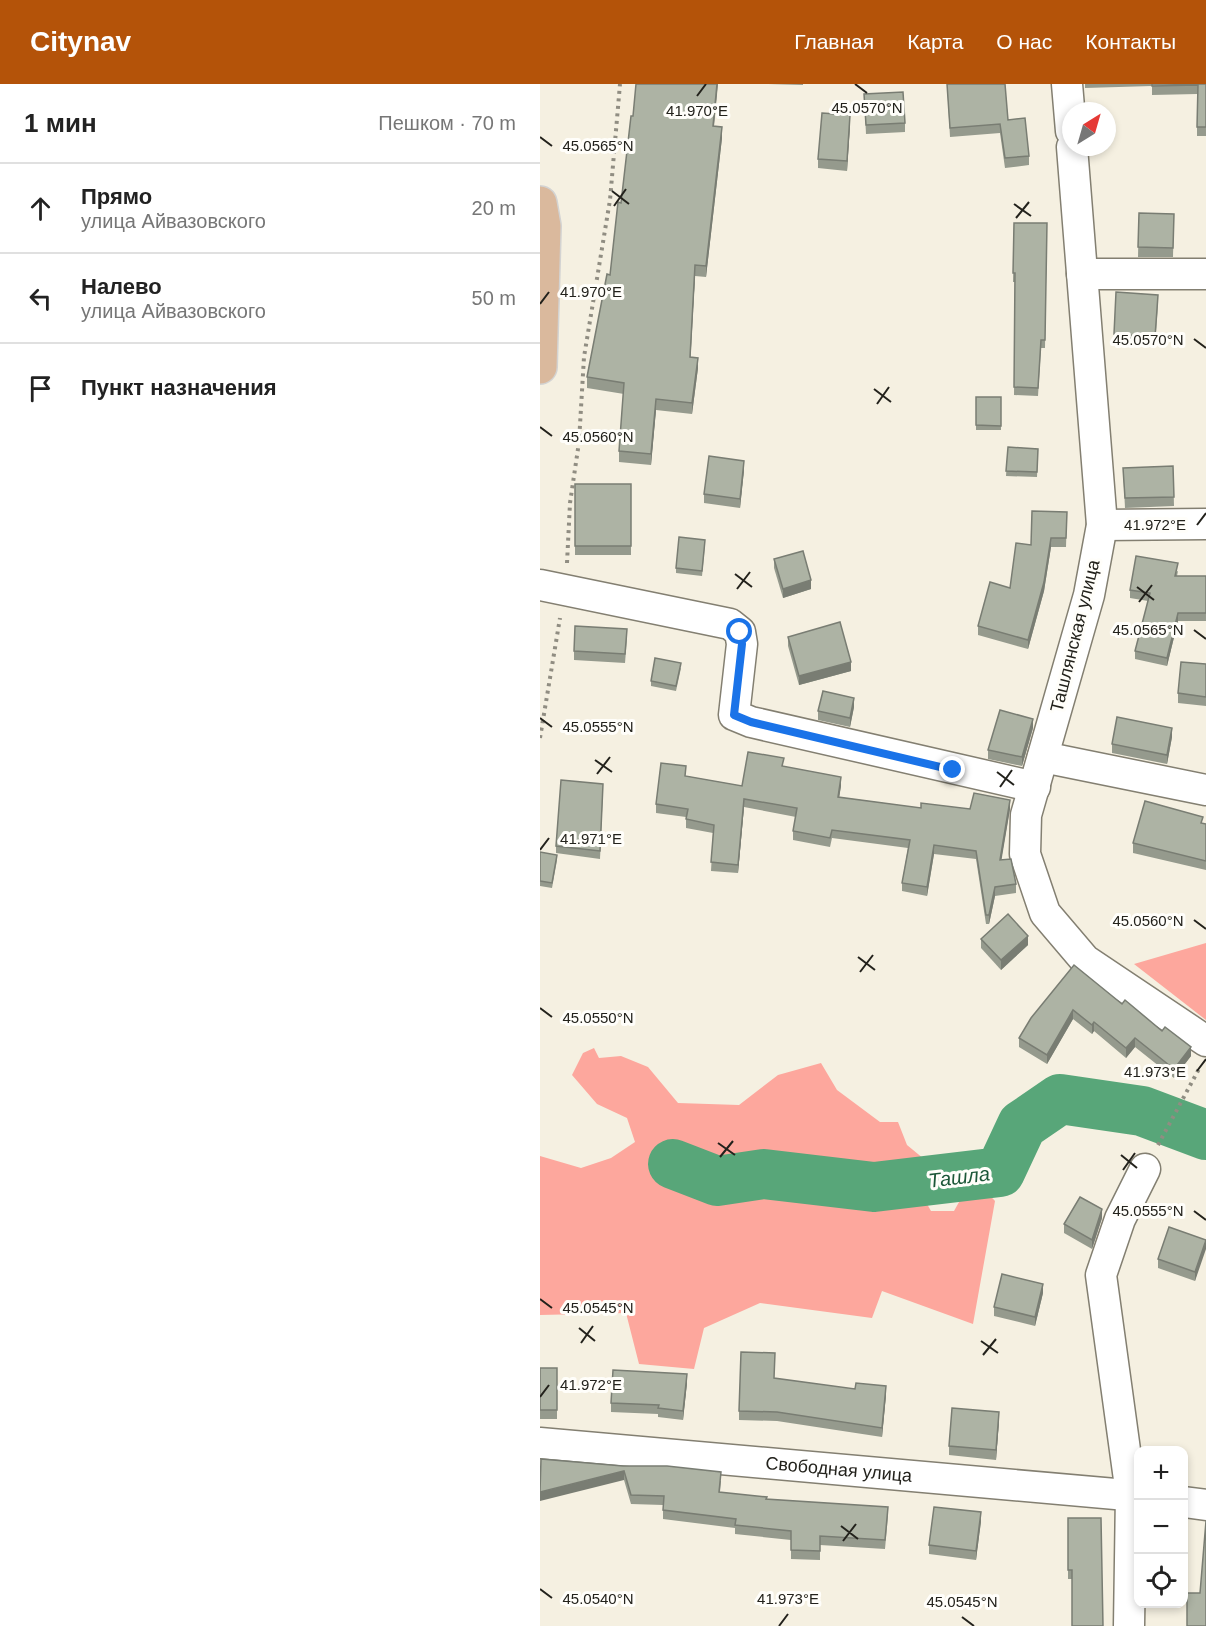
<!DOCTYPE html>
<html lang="ru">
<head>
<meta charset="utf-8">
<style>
	:root { --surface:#fff; --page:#f2f2f2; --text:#222; --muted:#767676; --line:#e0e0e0; --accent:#b45309 }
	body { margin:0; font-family:Helvetica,sans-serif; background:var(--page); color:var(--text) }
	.controls { position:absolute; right:18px; bottom:18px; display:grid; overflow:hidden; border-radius:12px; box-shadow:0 3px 9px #0003 }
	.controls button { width:54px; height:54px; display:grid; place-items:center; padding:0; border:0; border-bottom:2px solid var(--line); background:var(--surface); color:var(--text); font:30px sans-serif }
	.compass { position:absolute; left:522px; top:18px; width:54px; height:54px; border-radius:50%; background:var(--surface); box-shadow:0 3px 9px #0003; rotate:37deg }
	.stop { position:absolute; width:18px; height:18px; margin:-14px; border:4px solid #1a73e8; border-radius:50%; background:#fff }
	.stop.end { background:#1a73e8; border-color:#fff; box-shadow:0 2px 6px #0008 }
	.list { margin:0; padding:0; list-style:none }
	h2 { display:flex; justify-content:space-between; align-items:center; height:78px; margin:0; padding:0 24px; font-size:26px }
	h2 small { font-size:20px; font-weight:400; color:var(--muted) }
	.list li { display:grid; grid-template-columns:39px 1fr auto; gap:18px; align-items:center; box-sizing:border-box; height:90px; padding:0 24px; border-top:2px solid var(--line) }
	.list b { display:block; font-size:22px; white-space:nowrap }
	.list p { margin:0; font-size:20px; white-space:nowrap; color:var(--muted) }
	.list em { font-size:20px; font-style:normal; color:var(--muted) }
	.icon { flex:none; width:33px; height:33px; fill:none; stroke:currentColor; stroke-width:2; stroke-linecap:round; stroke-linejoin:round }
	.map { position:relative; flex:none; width:666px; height:1542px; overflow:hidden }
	header { display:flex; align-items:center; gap:36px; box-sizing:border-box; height:84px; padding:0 30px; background:var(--accent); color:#fff }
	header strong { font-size:28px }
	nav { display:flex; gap:33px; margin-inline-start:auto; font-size:21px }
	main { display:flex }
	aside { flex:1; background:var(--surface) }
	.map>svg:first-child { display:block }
</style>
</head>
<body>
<header>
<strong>Citynav</strong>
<nav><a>Главная</a><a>Карта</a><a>О нас</a><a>Контакты</a></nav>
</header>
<main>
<aside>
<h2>1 мин<small>Пешком · 70 m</small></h2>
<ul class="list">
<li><svg class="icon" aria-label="ahead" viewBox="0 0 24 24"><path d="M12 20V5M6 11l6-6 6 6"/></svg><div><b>Прямо</b><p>улица Айвазовского</p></div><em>20 m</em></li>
<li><svg class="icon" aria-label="left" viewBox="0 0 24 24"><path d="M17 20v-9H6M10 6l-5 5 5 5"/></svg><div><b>Налево</b><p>улица Айвазовского</p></div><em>50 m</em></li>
<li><svg class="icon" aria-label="arrive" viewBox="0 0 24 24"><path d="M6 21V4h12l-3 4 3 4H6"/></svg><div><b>Пункт назначения</b></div></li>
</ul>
</aside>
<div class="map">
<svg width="666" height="1542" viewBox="0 0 666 1542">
	<rect width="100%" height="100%" fill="#f5f0e1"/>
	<g fill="#fda79d">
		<path d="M666,859v77l-72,-56z"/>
		<path d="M54,964l5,10 22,-2 27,11 30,36 61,2 39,-30 43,-12 16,27 43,32h18l9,23 17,14 -6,29 13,23h23l19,-34 22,24 -22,123 -91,-33 -10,27 -112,-15 -56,25 -10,41 -55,-5 -13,-51 -86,2v-159l41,12 30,-10 24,-16 -8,-24 -30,-14 -25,-29 11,-22z"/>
	</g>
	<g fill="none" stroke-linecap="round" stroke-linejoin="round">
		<path stroke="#58a679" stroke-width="50" d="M133,1080l44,17 47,-7 110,13 126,-15 22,-47 38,-26 82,12 64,24"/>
		<defs>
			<g id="minor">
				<path d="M527,0l4,47"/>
				<path d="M532,63l30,378 -13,70 -63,220 -1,39 20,59 40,47 121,81"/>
				<path d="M542,190h124"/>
				<path d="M562,441l104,-1"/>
				<path d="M0,501l190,39 10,8 2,12 -8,71 17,7 284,65"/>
				<path d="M503,673l163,33"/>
				<path id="s1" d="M0,1359l598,53"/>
				<path d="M644,1418l22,3"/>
				<path d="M589,1542l2,-132 -30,-219 19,-56 25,-50"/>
			</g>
			<path id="major" d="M0,119l4,23 -4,141"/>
		</defs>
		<use href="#minor" stroke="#837f71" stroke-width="33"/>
		<use href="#major" stroke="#d3d3d2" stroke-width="36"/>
		<g stroke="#908d82" stroke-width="4" stroke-dasharray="3 4.5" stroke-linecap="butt">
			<path d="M27,479l3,-60 9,-61 5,-85 26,-157 10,-116"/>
			<path d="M0,654l20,-120"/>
			<path d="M618,1061l42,-78"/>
		</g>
		<use href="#minor" stroke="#fff" stroke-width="30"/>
		<use href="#major" stroke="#dab99d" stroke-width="33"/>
	</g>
	<g fill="#959a8d">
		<path d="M228,0h35v1z"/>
		<path d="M407,0h58l3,36 21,36v9l-24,3 -5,-35 -50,4z"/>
		<path d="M545,0h121v52h-9v-42l-45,1v-9l-67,2z"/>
		<path d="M324,10l41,29v9l-39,2z"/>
		<path d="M310,40l-3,47 -29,-3v-9z"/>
		<path d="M174,42l8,12 -16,139 -11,-1 -5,81 8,11 -6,46 -36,-4 -5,55 -32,-3v-11l5,-57 -37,-6v-11l23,-102 11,-72z"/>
		<path d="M599,129l35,1 -1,43h-35z"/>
		<path d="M474,139h33l-2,125h-4l-3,48 -24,-1 1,-113h-2z"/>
		<path d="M618,220l-3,42 -41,-3v-9z"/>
		<rect x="436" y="313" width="25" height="33"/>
		<path d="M468,363l30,2 -1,28 -31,-1z"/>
		<path d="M633,382l1,40 -49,2 -2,-40z"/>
		<path d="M204,386l-4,38 -36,-5v-9z"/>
		<rect x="35" y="400" width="56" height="71"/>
		<path d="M527,428l-1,35h-15l-7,44 -16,58 -50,-14v-9l32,-38 21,-43z"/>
		<path d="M165,461l-3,31 -26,-3v-5z"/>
		<path d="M234,475l37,30 -28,9 -9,-30z"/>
		<path d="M638,487l-1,5h29v45h-28l-11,45 -32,-7v-8l13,-50 -18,-3v-8z"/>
		<path d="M248,553l63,34 -52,14 -11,-39z"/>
		<path d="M87,554l-2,25 -51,-3v-9z"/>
		<path d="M666,580v42l-28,-3v-10z"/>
		<path d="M141,584l-5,23 -25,-5v-5z"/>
		<path d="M314,623l-4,20 -32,-7v-9z"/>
		<path d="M493,644l-11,38 -34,-7v-9z"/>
		<path d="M632,653l-5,27 -55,-11v-9z"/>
		<path d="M244,682l57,20 -2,11 82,11 49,1h40l-9,51 15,24v9l-21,3 -6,28h-3l-10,-65 -42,-5 -7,42 -25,-5v-8l6,-35 -76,-10 -2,9 -37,-7v-9l3,-14 -52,-10 -6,66 -27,-2 2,-38 -27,-5v-11l-30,-4v-9l30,-28 56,10z"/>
		<path d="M63,707l-3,68 -44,-6v-7z"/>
		<path d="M663,739l3,1v46l-73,-17v-10z"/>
		<path d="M0,768l17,8 -5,28 -12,-2z"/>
		<path d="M441,855l47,6 -27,25 -20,-22z"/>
		<path d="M534,881l48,39 69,52 -17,22 -39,-31 -9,11 -32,-27 -2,3 -19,-15 -26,45 -28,-17v-9z"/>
		<path d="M562,1134l-10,31 -28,-16v-9z"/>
		<path d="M666,1156l-11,41 -37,-13v-9z"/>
		<path d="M503,1209l-8,33 -41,-10v-9z"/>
		<rect x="0" y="1284" width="17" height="51"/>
		<path d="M147,1299l-4,37 -25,-3v-3l-47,-2v-9z"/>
		<path d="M346,1311l-4,42 -105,-16 -38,-1v-9z"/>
		<path d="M459,1337l-3,39 -47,-5v-9z"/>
		<path d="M1,1375l180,22 -1,11 168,24 -3,33 -65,-4v15l-29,-1v-19l-56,-6v-6l-72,-9v-14l-32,-1 -7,-24z"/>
		<path d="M528,1434h33l-29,61h-4z"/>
		<path d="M441,1437l-5,39 -47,-6v-9z"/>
	</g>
	<g fill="#797d73">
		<path d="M177,0h1l-5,53v-11z"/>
		<path d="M310,31v9l-3,47v-10z"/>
		<path d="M182,43v11l-16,139v-11z"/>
		<path d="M155,181v11l-5,92v-11z"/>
		<path d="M158,274v10l-6,46v-11z"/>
		<path d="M116,315v11l-5,55v-11z"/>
		<path d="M204,377v9l-4,38v-9z"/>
		<path d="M511,454v9l-7,44 -16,58v-9z"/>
		<path d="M271,496v9l-28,9v-9z"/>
		<path d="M638,529v8l-11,45v-8z"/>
		<path d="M311,578v9l-52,14v-9z"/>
		<path d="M314,614v9l-4,20v-9z"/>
		<path d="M493,635v9l-11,38v-9z"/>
		<path d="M632,644v9l-5,27v-9z"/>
		<path d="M301,693v9l-3,19v-8z"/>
		<path d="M204,715v8l-6,66v-8z"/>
		<path d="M470,716v9l-10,60v-9z"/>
		<path d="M394,761v9l-7,42v-9z"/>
		<path d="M455,803v9l-6,28v-9z"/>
		<path d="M488,852v9l-27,25v-10z"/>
		<path d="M533,926v9l-26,45v-9z"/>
		<path d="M554,938v9l-2,3v-9z"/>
		<path d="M595,954v9l-9,11v-10z"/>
		<path d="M651,963v9l-17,22v-9z"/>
		<path d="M562,1125v9l-10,31v-9z"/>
		<path d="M666,1156v9l-11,32v-9z"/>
		<path d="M503,1200v9l-8,33v-9z"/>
		<path d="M147,1290v9l-4,37v-9z"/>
		<path d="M346,1302v9l-4,42v-9z"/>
		<path d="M459,1328v9l-3,39v-10z"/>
		<path d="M84,1387v9l-84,21v-9z"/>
		<path d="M441,1428v9l-5,39v-9z"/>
	</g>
	<g fill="#adb3a4" stroke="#797d73" stroke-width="1.5">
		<path d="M96,0h81l-4,42 9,1 -16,139 -11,-1 -5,92 8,1 -6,45 -36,-4 -5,55 -32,-3 5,-68 -37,-6 20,-103 3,1 8,-73 3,1 10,-87h2z"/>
		<path d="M407,0h58l3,36 17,-2 4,38 -24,2 -5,-34 -50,4z"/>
		<path d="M612,0h54v43h-9l1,-42 -46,1z"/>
		<path d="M363,8l2,31 -39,2 -2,-31z"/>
		<path d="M282,29l28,2 -3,46 -29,-2z"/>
		<path d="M599,129l35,1 -1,34 -35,-1z"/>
		<path d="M474,139h33l-2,117h-4l-3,48 -24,-1 1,-114h-2z"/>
		<path d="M576,208l42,3 -3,42 -41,-3z"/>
		<path d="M436,313h25v29l-25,-1z"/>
		<path d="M468,363l30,2 -1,23 -31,-1z"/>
		<path d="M169,372l35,5 -4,38 -36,-5z"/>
		<path d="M633,382l1,31 -49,1 -2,-30z"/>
		<rect x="35" y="400" width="56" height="62"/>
		<path d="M492,427l35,1 -1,26h-15l-7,44 -16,58 -50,-14 12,-44 20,6 6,-45 15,2z"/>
		<path d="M139,453l26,3 -3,31 -26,-3z"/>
		<path d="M263,467l8,29 -28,9 -9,-30z"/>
		<path d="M596,472l42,7 -3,13h31v37h-28l-11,45 -32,-7 15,-58 -20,-3z"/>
		<path d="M300,538l11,40 -52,14 -11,-39z"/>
		<path d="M35,542l52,3 -2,25 -51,-3z"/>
		<path d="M115,574l26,5 -5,23 -25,-5z"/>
		<path d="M641,578l25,2v33l-28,-4z"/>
		<path d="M283,607l31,7 -4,20 -32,-7z"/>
		<path d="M460,626l33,9 -11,38 -34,-7z"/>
		<path d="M577,633l55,11 -5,27 -55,-11z"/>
		<path d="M208,668l36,6 -2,8 59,11 -3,20 83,11v-5l49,6 4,-16 36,7 -10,60 11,-1 5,25 -21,3 -6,28h-3l-10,-64 -42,-6 -7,42 -25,-4 8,-43 -78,-10 -2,8 -37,-7 4,-23 -53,-9 -6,66 -27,-3 3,-37 -28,-6 2,-10 -32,-5 5,-41 25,3 -1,10 57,10z"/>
		<path d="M21,696l42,4 -3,67 -44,-5z"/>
		<path d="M605,717l58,16 -2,6 5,1v37l-73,-18z"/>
		<path d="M0,768l17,3 -5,28 -12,-2z"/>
		<path d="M468,830l20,22 -27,24 -20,-21z"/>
		<path d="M534,881l48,39 3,-4 37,31 3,-4 26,20 -17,22 -39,-31 -9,10 -32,-26 -2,3 -19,-15 -26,45 -28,-17 12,-20z"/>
		<path d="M540,1113l22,12 -10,31 -28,-16z"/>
		<path d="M629,1143l37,13 -11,32 -37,-13z"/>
		<path d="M462,1190l41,10 -8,33 -41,-10z"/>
		<path d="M201,1268l34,1 -1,25 81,11 1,-6 30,3 -4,42 -105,-16 -38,-1z"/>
		<rect x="0" y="1284" width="17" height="42"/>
		<path d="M73,1286l74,4 -4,37 -25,-3 1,-3 -48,-2z"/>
		<path d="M412,1324l47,4 -3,38 -47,-4z"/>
		<path d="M1,1375l82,7h44l54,6 -2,20 48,5 -1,2 122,8 -3,33 -65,-4v15l-29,-1v-19l-56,-6 1,-6 -73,-9 1,-14 -33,-1 -7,-24 -84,21z"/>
		<path d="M394,1423l47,5 -5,39 -47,-6z"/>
		<path d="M528,1434h33l2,108h-31v-56h-4z"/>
		<path d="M666,1437v105h-19v-33h13z"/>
	</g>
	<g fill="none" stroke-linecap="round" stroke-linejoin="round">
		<path stroke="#1a73e8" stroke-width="8" d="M200,548l2,12 -8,71 17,7 202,48"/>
	</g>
	<path fill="none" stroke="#23221c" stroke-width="2" d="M315,0l12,9M157,12l9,-12M0,53l12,9M72,107l17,13M474,120l17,12M74,122l12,-17M476,134l13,-16M0,220l9,-12M654,255l12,9M334,305l17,13M337,320l12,-17M0,343l12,9M657,441l9,-12M195,490l17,13M597,503l17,13M197,505l13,-17M599,518l13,-17M654,546l12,9M0,634l12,9M55,676l17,12M457,688l17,13M57,690l13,-17M460,703l12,-17M0,766l9,-12M654,836l12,9M318,873l17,13M320,888l13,-17M0,924l12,9M657,987l9,-12M178,1059l17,12M581,1071l16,13M180,1073l13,-16M583,1086l12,-17M654,1127l12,9M0,1215l12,9M39,1244l16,13M441,1257l17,12M41,1259l12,-17M443,1271l13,-16M0,1313l9,-12M301,1442l17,13M303,1457l13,-17M0,1505l12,9M422,1533l12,9M239,1542l9,-12"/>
	<g text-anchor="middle" stroke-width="6" stroke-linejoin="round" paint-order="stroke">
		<g font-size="18" fill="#23221c" stroke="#fffefa">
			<text transform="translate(535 552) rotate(-76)" y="6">Ташлянская улица</text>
			<text dy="6" stroke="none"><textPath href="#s1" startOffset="300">Свободная улица</textPath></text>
		</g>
		<g font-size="20" font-style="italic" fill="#1c5738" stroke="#fffefa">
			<text transform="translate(419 1093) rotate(-7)" y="7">Ташла</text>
		</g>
	</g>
	<g font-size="15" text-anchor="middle" fill="#23221c" stroke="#fffefa" stroke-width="6" stroke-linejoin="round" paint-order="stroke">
		<text x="327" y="29">45.0570°N</text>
		<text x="157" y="32">41.970°E</text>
		<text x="58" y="67">45.0565°N</text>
		<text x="51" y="213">41.970°E</text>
		<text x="608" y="261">45.0570°N</text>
		<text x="58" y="358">45.0560°N</text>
		<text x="615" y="446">41.972°E</text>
		<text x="608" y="551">45.0565°N</text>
		<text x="58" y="648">45.0555°N</text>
		<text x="51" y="760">41.971°E</text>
		<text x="608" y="842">45.0560°N</text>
		<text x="58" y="939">45.0550°N</text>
		<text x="615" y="993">41.973°E</text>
		<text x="608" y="1132">45.0555°N</text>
		<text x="58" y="1229">45.0545°N</text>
		<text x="51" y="1306">41.972°E</text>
		<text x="58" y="1520">45.0540°N</text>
		<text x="248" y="1520">41.973°E</text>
		<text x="422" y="1523">45.0545°N</text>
	</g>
</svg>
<div class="controls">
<button>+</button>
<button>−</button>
<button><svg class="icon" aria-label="locate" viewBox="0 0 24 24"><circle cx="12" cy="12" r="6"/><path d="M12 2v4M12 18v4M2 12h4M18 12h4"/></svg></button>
</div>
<svg class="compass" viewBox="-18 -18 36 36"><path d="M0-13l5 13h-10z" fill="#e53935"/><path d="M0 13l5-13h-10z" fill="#767676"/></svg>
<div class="stop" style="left:200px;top:548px"></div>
<div class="stop end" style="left:413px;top:686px"></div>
</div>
</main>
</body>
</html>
